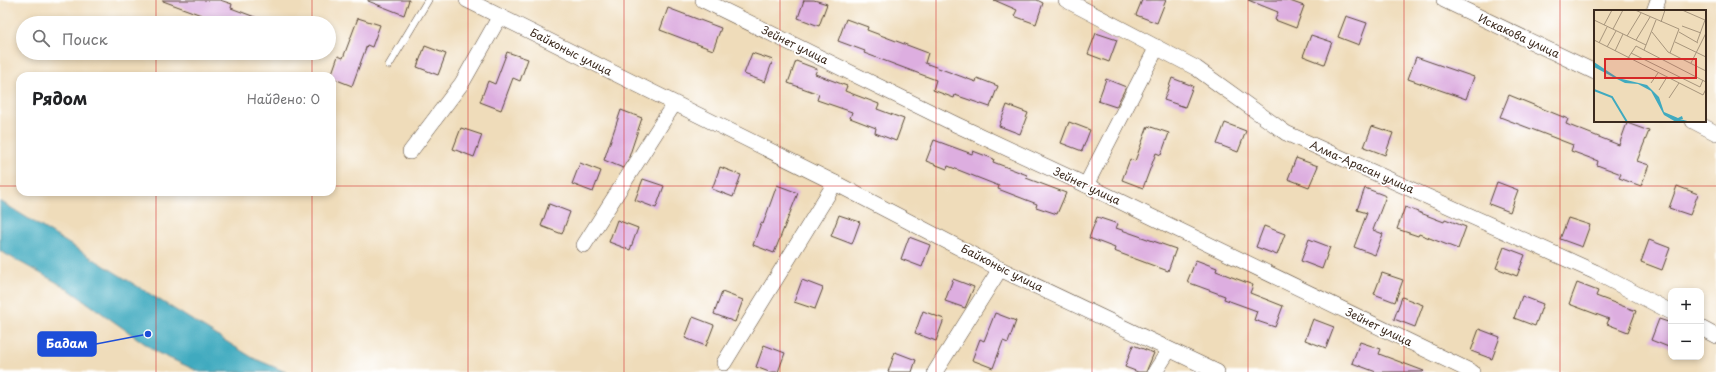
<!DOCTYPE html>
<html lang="ru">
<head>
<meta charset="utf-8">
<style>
	:root { --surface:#fff; --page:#f6f6f6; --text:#202124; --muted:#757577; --line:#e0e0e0 }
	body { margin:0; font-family:"Playpen Sans",sans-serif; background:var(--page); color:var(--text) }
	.controls { position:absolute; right:12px; bottom:12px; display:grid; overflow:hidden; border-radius:8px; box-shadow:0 2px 6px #0003 }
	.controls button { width:36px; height:36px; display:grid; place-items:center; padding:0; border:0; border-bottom:1px solid var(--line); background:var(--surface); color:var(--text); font:20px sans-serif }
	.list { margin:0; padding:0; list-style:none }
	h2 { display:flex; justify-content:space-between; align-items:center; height:52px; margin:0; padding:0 16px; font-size:17px }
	h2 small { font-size:13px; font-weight:400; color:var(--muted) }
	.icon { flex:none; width:22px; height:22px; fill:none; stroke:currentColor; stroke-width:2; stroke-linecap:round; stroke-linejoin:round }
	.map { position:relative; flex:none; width:1716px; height:372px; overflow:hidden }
	.search { position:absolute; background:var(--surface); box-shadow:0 2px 6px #0003; left:16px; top:16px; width:320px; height:44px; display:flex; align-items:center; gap:10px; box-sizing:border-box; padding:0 14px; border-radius:22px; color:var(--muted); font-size:15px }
	.panel { position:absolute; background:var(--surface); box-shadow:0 2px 6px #0003; left:16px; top:72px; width:320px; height:124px; border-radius:12px }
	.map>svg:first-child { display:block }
</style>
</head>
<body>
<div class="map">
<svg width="1716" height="372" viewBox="0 0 1716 372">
	<rect width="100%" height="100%" fill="#fff"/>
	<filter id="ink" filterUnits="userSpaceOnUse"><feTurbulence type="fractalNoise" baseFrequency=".025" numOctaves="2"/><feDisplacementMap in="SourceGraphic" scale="8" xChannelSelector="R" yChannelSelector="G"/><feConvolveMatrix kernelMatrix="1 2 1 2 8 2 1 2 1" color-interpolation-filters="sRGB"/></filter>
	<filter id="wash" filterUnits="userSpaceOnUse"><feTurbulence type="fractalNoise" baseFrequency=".012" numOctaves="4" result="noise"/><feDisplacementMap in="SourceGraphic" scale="16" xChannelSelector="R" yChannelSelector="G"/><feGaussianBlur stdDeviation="0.9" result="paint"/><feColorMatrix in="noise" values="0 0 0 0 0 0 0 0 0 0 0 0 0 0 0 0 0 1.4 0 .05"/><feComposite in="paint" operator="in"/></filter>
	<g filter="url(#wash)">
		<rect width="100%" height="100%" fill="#efdcba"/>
		<path fill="#40aabf" stroke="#3e6a6e" d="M0,201l253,157 33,14h-86l-42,-19 -93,-66 -65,-36z"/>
		<g id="blocks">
			<g fill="#ddaee0">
				<path d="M163,0h57l12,4 -1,4 37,14 -1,1h-51l-13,-5 1,-2 -41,-15z"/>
				<path d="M368,0h41l-5,15 -36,-14z"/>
				<path d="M804,0h10l13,4 -8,22 -21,-8z"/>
				<path d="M994,0h43l6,3 -7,21 -22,-8 3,-6z"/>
				<path d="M1142,0h24l-9,23 -21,-8z"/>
				<path d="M1248,0h39l17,6 -8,22 -21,-8 3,-8z"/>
				<path d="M668,8l53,20 -8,22 -53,-20z"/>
				<path d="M1346,16l21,7 -8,22 -21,-8z"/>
				<path d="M358,18l22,7 -8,22 -5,-2 -15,41 -20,-8 -1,-2 7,-20 5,2z"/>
				<path d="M846,19l22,8 -1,3 61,23 -3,10 51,19 1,-4 21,8 -8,21 -35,-12 -1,3 -21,-8 3,-10 -72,-27 1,-2 -27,-10z"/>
				<path d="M1096,33l21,7 -8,22 -21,-8z"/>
				<path d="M1311,35l21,7 -8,22 -21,-8z"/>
				<path d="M425,46l21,8 -8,21 -21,-8z"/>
				<path d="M507,52l21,7 -8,22 -7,-3 -12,32 -21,-8 8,-21 7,3z"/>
				<path d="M752,53l21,7 -8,22 -21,-8z"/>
				<path d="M1416,57l58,20 -8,22 -58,-20z"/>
				<path d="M796,61l21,8 -2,5 32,12 -2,5 34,13 -2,5 27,10 -8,22 -21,-8 1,-5 -26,-10 2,-6 -35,-12 2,-6 -31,-11z"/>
				<path d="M1172,78l21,8 -8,21 -21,-7z"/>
				<path d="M1106,79l20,8 -10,20 -18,-6z"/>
				<path d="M1509,95l59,24 -2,5 53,21 8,-22 22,8 -12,30 12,4 -8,21 -22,-8 2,-4 -24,-9 1,-4 -27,-10 2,-6 -73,-28z"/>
				<path d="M1007,105l21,8 -8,21 -21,-8z"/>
				<path d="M621,110l21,8 -14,42 -5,8 -19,-8z"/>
				<path d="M1069,122l21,8 -8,21 -21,-8z"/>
				<path d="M1225,123l21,8 -8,21 -21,-8z"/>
				<path d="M1148,126l21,7 -8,22 -5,-2 -13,35 -21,-8 8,-21 5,2z"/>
				<path d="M1372,126l21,7 -8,22 -21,-8z"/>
				<path d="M461,128l21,7 -8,22 -21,-8z"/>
				<path d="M934,140l38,14 1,-3 21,8 -1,3 34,13 -1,3 40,15 -9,21 -21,-7 1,-3 -39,-15 1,-3 -51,-20 -1,3 -21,-8z"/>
				<path d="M1296,158l22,8 -9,21 -21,-8z"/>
				<path d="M580,163l21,8 -8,21 -21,-8z"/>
				<path d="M720,167l21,8 -8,22 -21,-8z"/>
				<path d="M643,179l21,7 -8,22 -21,-8z"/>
				<path d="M1497,182l21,8 -8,22 -21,-8z"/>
				<path d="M777,185l21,8 -24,60 -21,-8 8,-22 2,1z"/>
				<path d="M1677,186l21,8 -8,21 -21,-7z"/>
				<path d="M1365,188l21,8 -13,34 10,4 -8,21 -21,-8 13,-34 -10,-3z"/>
				<path d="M549,204l21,8 -8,22 -21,-8z"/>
				<path d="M1405,207l39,15 1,-3 21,8 -8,22 -39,-15 -1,2 -21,-7z"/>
				<path d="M839,215l21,7 -8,22 -21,-8z"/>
				<path d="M1097,217l21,7 -2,4 60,21 -8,22 -54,-20 1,-3 -26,-10z"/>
				<path d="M1568,218l22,7 -8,22 -22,-8z"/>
				<path d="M617,220l21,8 -8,22 -21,-8z"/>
				<path d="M1264,226l21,8 -8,21 -21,-8z"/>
				<path d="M909,237l21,8 -8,22 -21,-8z"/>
				<path d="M1309,239l21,8 -8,22 -21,-8z"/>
				<path d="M1649,240l21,8 -8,22 -21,-8z"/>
				<path d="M1504,247l21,8 -8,21 -21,-8z"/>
				<path d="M1196,260l21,8 -1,3 37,14 -3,8 33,13 -8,21 -21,-7 3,-9 -33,-12 1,-3 -38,-14z"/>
				<path d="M1382,273l21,7 -8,22 -21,-8z"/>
				<path d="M953,279l21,8 -9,21 -20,-7z"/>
				<path d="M802,280l21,8 -8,21 -21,-7z"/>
				<path d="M1577,283l21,8 -2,5 40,15 -8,21 -21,-8 2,-5 -40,-15z"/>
				<path d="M722,292l21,8 -8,22 -21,-8z"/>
				<path d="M1522,296l21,8 -8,22 -21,-8z"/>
				<path d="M1402,297l21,8 -8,22 -21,-8z"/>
				<path d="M923,311l21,8 -8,22 -21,-8z"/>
				<path d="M995,313l21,8 -8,22 -5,-2 -10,27 -21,-8 8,-21 4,2z"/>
				<path d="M693,317l21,8 -8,21 -21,-8z"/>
				<path d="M1313,319l21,8 -8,21 -21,-8z"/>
				<path d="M1659,319l12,4v25l-20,-8z"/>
				<path d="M1479,329l21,8 -8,22 -21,-8z"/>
				<path d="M1360,342l21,7 -2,5 45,17 -1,1h-47l-24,-9z"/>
				<path d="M764,345l21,8 -7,19h-9l-13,-5z"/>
				<path d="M1133,345l21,8 -8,19h-8l-13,-5z"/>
				<path d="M895,352l21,8 -4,12h-24z"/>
			</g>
		</g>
	</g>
	<g filter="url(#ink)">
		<use href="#blocks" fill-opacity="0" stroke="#564535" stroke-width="1"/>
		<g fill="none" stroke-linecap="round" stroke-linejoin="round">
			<defs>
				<path id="service" d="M389,65l39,-65"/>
				<g id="minor">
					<path d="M467,0l368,183 165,86 217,103"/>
					<path d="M703,0l254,125 129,60 386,187"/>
					<path d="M1066,0l130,68 90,65 309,139 76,40"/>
					<path d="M1444,0l151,72"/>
					<path d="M1654,11l4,-11"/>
					<path d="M1693,121l23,12"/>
					<path d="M410,152l52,-69 38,-67"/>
					<path d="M1086,185l71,-138"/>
					<path d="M584,245l90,-141"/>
					<path d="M1701,328l15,8"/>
					<path d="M724,363l111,-180"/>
					<path d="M935,372l65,-103"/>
					<path d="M1155,372l14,-22"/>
				</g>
			</defs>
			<use href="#service" stroke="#564535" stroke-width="8"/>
			<use href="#minor" stroke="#564535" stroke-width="16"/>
			<use href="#service" stroke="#fff" stroke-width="7"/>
			<use href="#minor" stroke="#fff" stroke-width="15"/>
		</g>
	</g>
	<path fill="none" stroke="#d62828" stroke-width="1" stroke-opacity="0.55" d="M156,0v23M312,0v23M468,0v372M624,0v372M780,0v372M936,0v372M1092,0v372M1248,0v372M1404,0v372M1560,0v372M156,53v23M312,53v23M0,186h20M332,186h1384M156,192v180M312,192v180"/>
	<g text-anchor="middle" stroke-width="3.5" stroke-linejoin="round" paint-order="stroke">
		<g font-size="11" fill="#3b2a1e" stroke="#fff">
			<text transform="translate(1519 36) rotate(25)" y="4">Искакова улица</text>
			<text transform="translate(795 45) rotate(26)" y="4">Зейнет улица</text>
			<text transform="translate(571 52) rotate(27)" y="4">Байконыс улица</text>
			<text transform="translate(1362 167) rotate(24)" y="4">Алма-Арасан улица</text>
			<text transform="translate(1087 186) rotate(25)" y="4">Зейнет улица</text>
			<text transform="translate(1002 268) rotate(27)" y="4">Байконыс улица</text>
			<text transform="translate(1379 327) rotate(26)" y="4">Зейнет улица</text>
		</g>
	</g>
	<g transform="translate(1594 10)">
		<rect width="112" height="112" fill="#efdcba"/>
		<path d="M0,52l24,16 29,7 12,12 5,15 14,6 4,-2 1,3h-3l11,3h-15l-12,-7 -13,-24 -13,-7 -13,-1 -12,-6 -19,-10z" fill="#40aabf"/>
		<path fill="none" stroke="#40aabf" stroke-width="2" d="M0,80l18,7 15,25"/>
		<path fill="none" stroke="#a7957c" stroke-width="1" d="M41,0l44,19 -9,24M88,0l23,10 -8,22M0,10l52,25M67,12l4,-12M10,15l8,-15M88,16l19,7M19,19l10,-19M58,22l16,20 38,19M85,22l19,11M33,26l14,-23M0,30l109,55 3,-6M42,30l14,-23M81,32l31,15M5,33l8,-16M13,37l9,-16M50,40l12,-30M21,41l8,-17M37,43l69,34 3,-7M34,48l8,-12 70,36M97,53l15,-30M57,73l7,-10M65,80l8,-13M75,88l10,-15"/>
		<path fill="#d62828" fill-opacity="0.15" stroke="#d62828" stroke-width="2" d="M11,49h91v19h-91z"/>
		<rect width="112" height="112" fill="none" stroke="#3b2a1e" stroke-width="2"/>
	</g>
	<path fill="none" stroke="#1d4ed8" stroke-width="1.5" d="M148 334L96 344"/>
	<circle fill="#1d4ed8" stroke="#fff" stroke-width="1.5" cx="148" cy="334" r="4"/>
	<rect fill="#1d4ed8" stroke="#1d4ed8" stroke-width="1.5" x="38" y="332" width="58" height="24" rx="4"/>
	<g font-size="12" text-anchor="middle" font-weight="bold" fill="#fff">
		<text x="67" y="348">Бадам</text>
	</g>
</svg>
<div class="controls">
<button>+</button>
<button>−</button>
</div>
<div class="search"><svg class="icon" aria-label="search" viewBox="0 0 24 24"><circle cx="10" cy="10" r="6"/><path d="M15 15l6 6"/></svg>Поиск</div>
<section class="panel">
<h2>Рядом<small>Найдено: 0</small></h2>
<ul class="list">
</ul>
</section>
</div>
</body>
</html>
